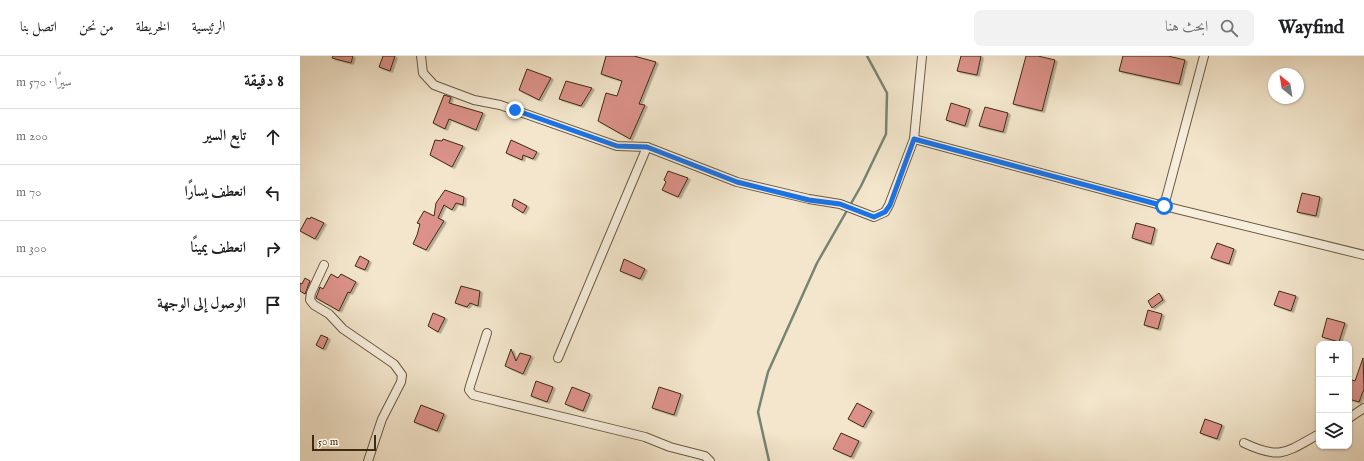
<!DOCTYPE html>
<html lang="ar">
<head>
<meta charset="utf-8">
<style>
	:root { --surface:#fff; --page:#f2f2f2; --text:#202124; --muted:#757577; --line:#e0e0e0 }
	body { margin:0; font-family:"IM FELL English",Amiri,serif; background:var(--page); color:var(--text); direction:rtl }
	.controls { position:absolute; right:12px; bottom:12px; display:grid; overflow:hidden; border-radius:8px; box-shadow:0 1px 3px #0004 }
	.controls button { width:36px; height:36px; display:grid; place-items:center; padding:0; border:0; border-bottom:1px solid var(--line); background:var(--surface); color:var(--text); font:20px sans-serif }
	.compass { position:absolute; left:968px; top:12px; width:36px; height:36px; border-radius:50%; background:var(--surface); box-shadow:0 1px 3px #0004; rotate:330deg }
	.scale { position:absolute; left:12px; bottom:10px; width:64px; box-sizing:border-box; padding-left:4px; border:2px solid #3f2b12; border-top:0; font-size:11px; line-height:14px; white-space:nowrap; color:#3f2b12; -webkit-text-stroke:3px #f7efde; paint-order:stroke }
	.stop { position:absolute; width:12px; height:12px; margin:-9px; border:3px solid #1a73e8; border-radius:50%; background:#fff }
	.stop.end { background:#1a73e8; border-color:#fff; box-shadow:0 1px 4px #0008 }
	.list { margin:0; padding:0; list-style:none }
	h2 { display:flex; justify-content:space-between; align-items:center; height:52px; margin:0; padding:0 16px; font-size:17px }
	h2 small { font-size:13px; font-weight:400; color:var(--muted) }
	.list li { display:grid; grid-template-columns:26px 1fr auto; gap:12px; align-items:center; box-sizing:border-box; height:56px; padding:0 16px; border-top:1px solid var(--line) }
	.list b { display:block; font-size:15px; white-space:nowrap }
	.list em { font-size:13px; font-style:normal; color:var(--muted) }
	.icon { flex:none; width:22px; height:22px; fill:none; stroke:currentColor; stroke-width:2; stroke-linecap:round; stroke-linejoin:round }
	.map { position:relative; flex:none; width:1064px; height:405px; overflow:hidden; direction:ltr }
	header { display:flex; align-items:center; gap:24px; box-sizing:border-box; height:56px; padding:0 20px; background:var(--surface); border-bottom:1px solid var(--line) }
	header strong { font-size:19px }
	nav { display:flex; gap:22px; margin-inline-start:auto; font-size:14px }
	.search { width:280px; height:36px; background:var(--page); display:flex; align-items:center; gap:10px; box-sizing:border-box; padding:0 14px; border-radius:8px; color:var(--muted); font-size:15px }
	main { display:flex }
	aside { flex:1; background:var(--surface) }
	.map>svg:first-child { display:block }
</style>
</head>
<body>
<header>
<strong>Wayfind</strong>
<div class="search"><svg class="icon" aria-label="search" viewBox="0 0 24 24"><circle cx="10" cy="10" r="6"/><path d="M15 15l6 6"/></svg>ابحث هنا</div>
<nav><a>الرئيسية</a><a>الخريطة</a><a>من نحن</a><a>اتصل بنا</a></nav>
</header>
<main>
<div class="map">
<svg width="1064" height="405" viewBox="0 0 1064 405">
	<defs>
		<filter id="shadow"><feDropShadow dx="2.5" dy="1.5" stdDeviation="0" flood-color="#0004"/></filter>
	</defs>
	<rect width="100%" height="100%" fill="#f3e6cc"/>
	<filter id="stains"><feTurbulence type="fractalNoise" baseFrequency=".005" numOctaves="4"/><feColorMatrix values="0 0 0 0 .2 0 0 0 0 .09 0 0 0 0 .02 0 0 0 .5 -.17"/></filter>
	<radialGradient id="worn" r=".72"><stop offset=".6" stop-color="#630" stop-opacity="0"/><stop offset="1" stop-color="#630" stop-opacity=".3"/></radialGradient>
	<g fill="none" stroke-linecap="round" stroke-linejoin="round">
		<path stroke="#768475" stroke-width="2.5" d="M469,405l-11,-49 10,-40 49,-109 44,-77 25,-52 1,-41 -20,-37"/>
	</g>
	<g fill="#dc928a" stroke="#3f2b12" filter="url(#shadow)">
		<path d="M33,0h20l-2,7 -19,-5z"/>
		<path d="M83,0h12l-5,15 -11,-4z"/>
		<path d="M306,0h28l22,6 -17,42 6,1 -15,34 -32,-18 8,-28 11,3 5,-15 -21,-7z"/>
		<path d="M661,0h20l-4,19 -20,-4z"/>
		<path d="M726,0h12l17,4 -13,51 -29,-7z"/>
		<path d="M823,0h45l17,4 -6,24 -60,-13z"/>
		<path d="M227,13l24,9 -12,22 -20,-10z"/>
		<path d="M266,25l26,7 -11,18 -22,-7z"/>
		<path d="M144,39l7,2 -2,6 34,10 -7,17 -27,-11 -4,10 -12,-6z"/>
		<path d="M651,47l19,6 -5,17 -19,-6z"/>
		<path d="M685,51l23,6 -5,19 -24,-6z"/>
		<path d="M143,83l20,7 -11,21 -22,-12 5,-15 7,1z"/>
		<path d="M211,84l26,12 -4,7 -10,-4 -1,5 -16,-7z"/>
		<path d="M368,115l20,7 -10,19 -16,-7 4,-8 -2,-2z"/>
		<path d="M145,134l19,7 -1,8 -7,-2 -4,7 -8,-5 -6,13 6,3 -18,29 -13,-6 4,-9 3,-11 -3,-1 7,-12 10,5 2,-13z"/>
		<path d="M1002,137l18,4 -4,19 -19,-4z"/>
		<path d="M214,143l13,7 -4,7 -11,-7z"/>
		<path d="M11,161l13,6 -9,16 -15,-8 7,-13 3,1z"/>
		<path d="M836,167l19,5 -4,16 -19,-6z"/>
		<path d="M917,187l17,6 -5,15 -18,-6z"/>
		<path d="M60,200l9,5 -4,9 -10,-4z"/>
		<path d="M324,203l21,10 -5,10 -20,-8z"/>
		<path d="M31,218l7,4 3,-4 15,8 -6,11 -2,-1 -9,19 -23,-13 4,-11 3,2z"/>
		<path d="M5,222l5,3 -5,13 -5,-3v-8l2,1z"/>
		<path d="M161,230l19,5 -2,15 -8,-3 -3,4 -12,-4z"/>
		<path d="M979,235l17,5 -5,15 -17,-6z"/>
		<path d="M859,237l4,7 -11,8 -4,-7z"/>
		<path d="M848,254l14,4 -4,15 -14,-4z"/>
		<path d="M133,257l12,5 -7,14 -10,-6z"/>
		<path d="M1027,262l18,5 -6,19 -17,-5z"/>
		<path d="M21,279l7,3 -5,11 -7,-4z"/>
		<path d="M211,293l5,12 4,-8 11,3 -8,18 -18,-8z"/>
		<path d="M1063,302l1,31 -5,13 -10,-3v-20l6,2z"/>
		<path d="M236,325l17,6 -6,15 -16,-6z"/>
		<path d="M272,331l18,7 -7,17 -18,-7z"/>
		<path d="M359,331l22,7 -7,21 -22,-7z"/>
		<path d="M557,347l15,8 -9,16 -15,-8z"/>
		<path d="M121,349l23,9 -7,17 -23,-9z"/>
		<path d="M905,363l17,6 -5,14 -17,-6z"/>
		<path d="M541,377l18,8 -8,16 -18,-8z"/>
	</g>
	<g fill="none" stroke-linecap="round" stroke-linejoin="round">
		<defs>
			<g id="street">
				<path d="M121,0l2,17 11,12 40,15 26,5 117,41 30,1 90,35 72,17 31,5 34,13 11,-5 4,-7 25,-66 8,-83"/>
				<path d="M614,83l250,67 200,49"/>
				<path d="M864,150l40,-150"/>
				<path d="M24,209l-13,28 -1,7 4,5 15,9 14,15 51,35 8,11 -1,7 -19,37 -14,42"/>
				<path d="M187,277l-17,53 -1,4 4,5 172,42 25,10 35,9 5,5"/>
				<path d="M258,302l89,-211"/>
				<path d="M1049,362l15,-10"/>
				<path d="M944,387c36,17 41,10 75,-9"/>
			</g>
		</defs>
		<use href="#street" stroke="#6c5a40" stroke-width="10"/>
		<use href="#street" stroke="#f7efde" stroke-width="8"/>
	</g>
	<g fill="none" stroke-linecap="round" stroke-linejoin="round">
		<path stroke="#1a73e8" stroke-width="5" d="M215,54l102,36 30,1 90,35 72,18 31,4 34,13 11,-5 5,-7 24,-66 250,67"/>
	</g>
	<rect width="100%" height="100%" filter="url(#stains)"/>
	<rect width="100%" height="100%" fill="url(#worn)"/>
</svg>
<div class="controls">
<button>+</button>
<button>−</button>
<button><svg class="icon" aria-label="layers" viewBox="0 0 24 24"><path d="M12 4l9 5-9 5-9-5zM3 14l9 5 9-5"/></svg></button>
</div>
<svg class="compass" viewBox="-18 -18 36 36"><path d="M0-13l5 13h-10z" fill="#e53935"/><path d="M0 13l5-13h-10z" fill="#757577"/></svg>
<div class="scale">50 m</div>
<div class="stop" style="left:864px;top:150px"></div>
<div class="stop end" style="left:215px;top:54px"></div>
</div>
<aside>
<h2>8 دقيقة<small>سيرًا · 570 m</small></h2>
<ul class="list">
<li><svg class="icon" aria-label="ahead" viewBox="0 0 24 24"><path d="M12 20V5M6 11l6-6 6 6"/></svg><div><b>تابع السير</b></div><em>200 m</em></li>
<li><svg class="icon" aria-label="left" viewBox="0 0 24 24"><path d="M17 20v-9H6M10 6l-5 5 5 5"/></svg><div><b>انعطف يسارًا</b></div><em>70 m</em></li>
<li><svg class="icon" aria-label="right" viewBox="0 0 24 24"><path d="M7 20v-9h11M14 6l5 5-5 5"/></svg><div><b>انعطف يمينًا</b></div><em>300 m</em></li>
<li><svg class="icon" aria-label="arrive" viewBox="0 0 24 24"><path d="M6 21V4h12l-3 4 3 4H6"/></svg><div><b>الوصول إلى الوجهة</b></div></li>
</ul>
</aside>
</main>
</body>
</html>
